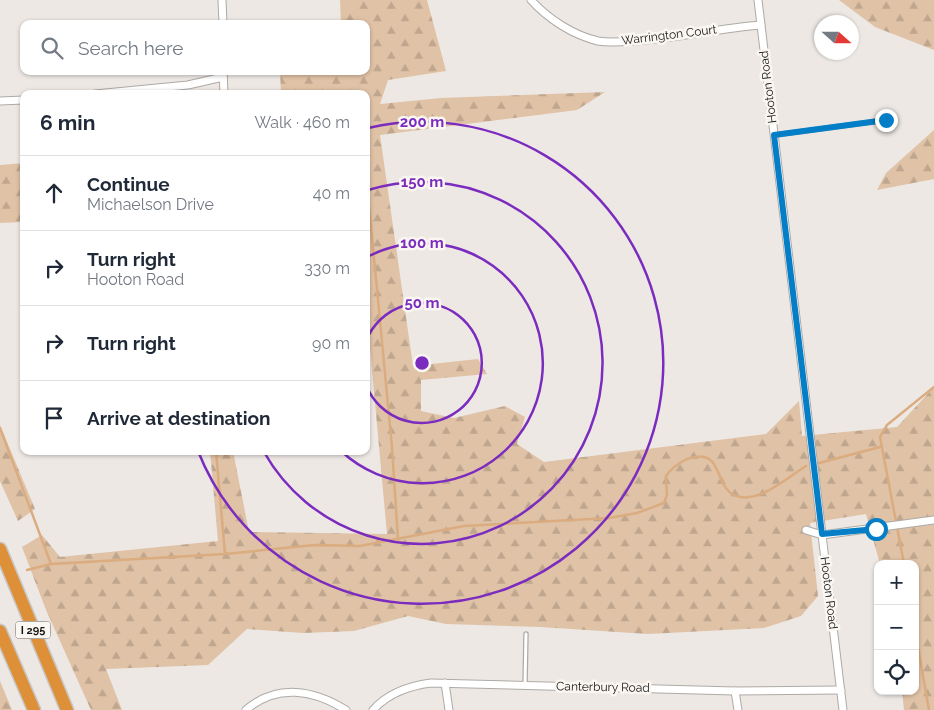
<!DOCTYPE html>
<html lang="en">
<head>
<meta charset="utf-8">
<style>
	:root { --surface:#fff; --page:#f6f6f7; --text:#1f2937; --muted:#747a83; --line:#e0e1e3 }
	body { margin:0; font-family:Raleway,sans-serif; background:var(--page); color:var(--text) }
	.controls { position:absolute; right:15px; bottom:15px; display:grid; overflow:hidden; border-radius:10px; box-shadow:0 1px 4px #0004 }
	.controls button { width:45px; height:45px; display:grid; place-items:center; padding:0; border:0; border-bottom:1px solid var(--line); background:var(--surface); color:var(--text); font:25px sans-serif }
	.compass { position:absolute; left:814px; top:15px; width:45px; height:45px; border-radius:50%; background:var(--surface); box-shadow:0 1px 4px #0004; rotate:111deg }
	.stop { position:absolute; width:15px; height:15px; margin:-11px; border:4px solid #047ec7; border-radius:50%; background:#fff }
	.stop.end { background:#047ec7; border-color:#fff; box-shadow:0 1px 5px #0008 }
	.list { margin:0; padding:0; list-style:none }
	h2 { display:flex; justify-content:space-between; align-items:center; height:65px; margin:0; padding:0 20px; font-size:21px }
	h2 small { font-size:16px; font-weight:400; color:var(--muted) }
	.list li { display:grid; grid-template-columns:32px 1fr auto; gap:15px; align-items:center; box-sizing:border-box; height:75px; padding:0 20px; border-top:1px solid var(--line) }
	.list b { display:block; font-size:19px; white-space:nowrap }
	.list p { margin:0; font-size:16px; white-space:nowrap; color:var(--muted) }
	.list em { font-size:16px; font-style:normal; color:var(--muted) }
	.icon { flex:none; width:28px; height:28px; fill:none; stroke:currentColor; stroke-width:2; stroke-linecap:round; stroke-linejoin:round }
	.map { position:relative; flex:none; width:934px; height:710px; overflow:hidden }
	.search { position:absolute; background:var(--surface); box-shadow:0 1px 4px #0004; left:20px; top:20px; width:350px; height:55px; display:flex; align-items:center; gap:12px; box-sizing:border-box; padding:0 18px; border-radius:10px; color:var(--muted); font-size:19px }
	.panel { position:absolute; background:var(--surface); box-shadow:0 1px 4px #0004; left:20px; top:90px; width:350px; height:365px; border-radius:10px }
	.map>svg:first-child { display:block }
</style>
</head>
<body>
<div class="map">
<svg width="934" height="710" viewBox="0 0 934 710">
	<defs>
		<pattern id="forest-firs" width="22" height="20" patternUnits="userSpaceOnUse" patternTransform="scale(1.25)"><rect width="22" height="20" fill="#e0c2a6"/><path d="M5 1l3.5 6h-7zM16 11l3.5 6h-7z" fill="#bfa68e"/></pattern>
	</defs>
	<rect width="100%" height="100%" fill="#ede8e4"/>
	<g fill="url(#forest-firs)">
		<path d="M340,0h87l19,71 -58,9 -8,24 61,-6 164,-6 -28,18 -197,25 33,231 65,-7 9,15 -66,6v31l33,7 51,-12 20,11 -8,27 27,18 222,-28 33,-33 3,35 95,-9 37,-40v323h-30l-2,-19h13v-127h-35l-14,-50 -56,9 8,73 -17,20 -37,12 -116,6 -108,-7 -94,-3 -38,-8 -54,15 -51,2 -56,-4 -39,36 -102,4 16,41h-31l-45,-100 -24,-63 20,-12 18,22 158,-16 -8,-90h23l16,81 138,2 -21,-230v-210h-85l-1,-23h86v-47h-25z"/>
		<path d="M839,0h95v50l-59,-23z"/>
		<path d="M934,130v49l-57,11 9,-17z"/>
		<path d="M24,163l-3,59 -21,1v-58z"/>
		<path d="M0,425l35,84 -17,12 -18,-40z"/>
		<path d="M0,681l12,29h-12z"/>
	</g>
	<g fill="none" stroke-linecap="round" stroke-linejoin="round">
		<g stroke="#daac80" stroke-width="2.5">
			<path d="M366,174l26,273 6,93"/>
			<path d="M0,428l51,136"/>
			<path d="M216,451l9,103"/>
			<path d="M819,463l61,-16"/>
			<path d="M904,564l-24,-127 7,-12 47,-38"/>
			<path d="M27,570l24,-6 174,-10 90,-9 45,1 104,-20 145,-8 28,-5 27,-10 3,-8 -1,-19c5,-8 13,-13 21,-17 40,-14 24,33 53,38 22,4 48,-20 66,-31"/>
			<path d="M915,630l14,80"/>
		</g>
		<defs>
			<g id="service">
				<path d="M775,135l111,-15"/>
				<path d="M525,685l1,-51"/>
			</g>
			<g id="minor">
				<path d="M222,0l1,24"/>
				<path d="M531,0c17,19 42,35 67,41 11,2 23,1 34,0 43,-2 86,-13 129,-16"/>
				<path d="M758,0l85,710"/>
				<path d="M223,71l1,23"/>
				<path d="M95,94l93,-9 35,-8"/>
				<path d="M0,101l24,-1"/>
				<path d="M806,530l16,5 112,-15"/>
				<path d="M445,683l4,27"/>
				<path d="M735,691l3,19"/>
				<path d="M246,710c31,-27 68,-20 100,0"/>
				<path d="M373,710c15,-17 35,-24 58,-27l304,8 106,-1"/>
			</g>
			<g id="motorway">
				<path d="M0,549l67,161"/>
				<path d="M0,631l34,79"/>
			</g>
		</defs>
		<use href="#service" stroke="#aeaaa6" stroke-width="5.5"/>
		<use href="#minor" stroke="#aeaaa6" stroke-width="9"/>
		<use href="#motorway" stroke="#c8c7c7" stroke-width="15"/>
		<use href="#service" stroke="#fff" stroke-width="3"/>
		<use href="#minor" stroke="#fff" stroke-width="7"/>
		<use href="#motorway" stroke="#de9039" stroke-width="12"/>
	</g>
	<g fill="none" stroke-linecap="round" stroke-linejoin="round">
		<path stroke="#047ec7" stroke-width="6" d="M876,529l-54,5 -48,-399 112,-15"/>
	</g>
	<g fill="none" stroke="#7b2cbf" stroke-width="2.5">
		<path d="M366 341A60 60 0 1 1 366 385"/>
		<path d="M367 257A120 120 0 1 1 341 451"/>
		<path d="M368 190A181 181 0 1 1 264 452"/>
		<path d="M368 128A241 241 0 1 1 198 451"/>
	</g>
	<g text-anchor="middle" stroke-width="5" stroke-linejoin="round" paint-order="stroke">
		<rect fill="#faf6f2" stroke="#5c5957" stroke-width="1" x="15.5" y="621.5" width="35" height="17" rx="4"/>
		<g font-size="11" font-weight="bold" fill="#181615">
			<text x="33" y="634">I 295</text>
		</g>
		<g font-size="12" fill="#181615" stroke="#faf6f2">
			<text transform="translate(669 35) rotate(-7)" y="4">Warrington Court</text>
			<text transform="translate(768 87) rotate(-97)" y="4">Hooton Road</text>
			<text transform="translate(829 593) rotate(83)" y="4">Hooton Road</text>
			<text transform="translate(603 687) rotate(1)" y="4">Canterbury Road</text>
		</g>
	</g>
	<circle cx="422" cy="363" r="8" fill="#7b2cbf" stroke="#faf6f2" stroke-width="2.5"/>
	<g font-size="15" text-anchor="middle" font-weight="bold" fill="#7b2cbf" stroke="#faf6f2" stroke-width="5" stroke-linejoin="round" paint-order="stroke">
		<text x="422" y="127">200 m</text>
		<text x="422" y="187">150 m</text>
		<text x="422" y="248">100 m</text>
		<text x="422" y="308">50 m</text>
	</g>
</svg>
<div class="controls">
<button>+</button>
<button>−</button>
<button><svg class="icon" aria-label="locate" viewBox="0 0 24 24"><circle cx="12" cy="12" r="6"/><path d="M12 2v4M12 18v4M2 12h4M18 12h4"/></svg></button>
</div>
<svg class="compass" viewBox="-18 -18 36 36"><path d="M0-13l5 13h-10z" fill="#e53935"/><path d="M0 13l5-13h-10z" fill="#747a83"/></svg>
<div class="stop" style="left:876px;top:529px"></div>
<div class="stop end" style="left:886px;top:120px"></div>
<div class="search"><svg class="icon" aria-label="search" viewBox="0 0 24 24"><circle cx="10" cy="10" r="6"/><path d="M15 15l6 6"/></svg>Search here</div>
<section class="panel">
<h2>6 min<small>Walk · 460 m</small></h2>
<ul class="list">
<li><svg class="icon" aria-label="ahead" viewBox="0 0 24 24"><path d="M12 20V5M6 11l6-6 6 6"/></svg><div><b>Continue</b><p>Michaelson Drive</p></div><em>40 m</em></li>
<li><svg class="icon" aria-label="right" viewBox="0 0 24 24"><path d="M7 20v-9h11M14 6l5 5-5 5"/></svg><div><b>Turn right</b><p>Hooton Road</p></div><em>330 m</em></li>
<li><svg class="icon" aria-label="right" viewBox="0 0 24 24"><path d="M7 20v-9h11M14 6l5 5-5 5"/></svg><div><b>Turn right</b></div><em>90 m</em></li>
<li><svg class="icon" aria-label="arrive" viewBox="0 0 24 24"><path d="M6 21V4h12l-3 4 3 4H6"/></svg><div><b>Arrive at destination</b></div></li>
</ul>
</section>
</div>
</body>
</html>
